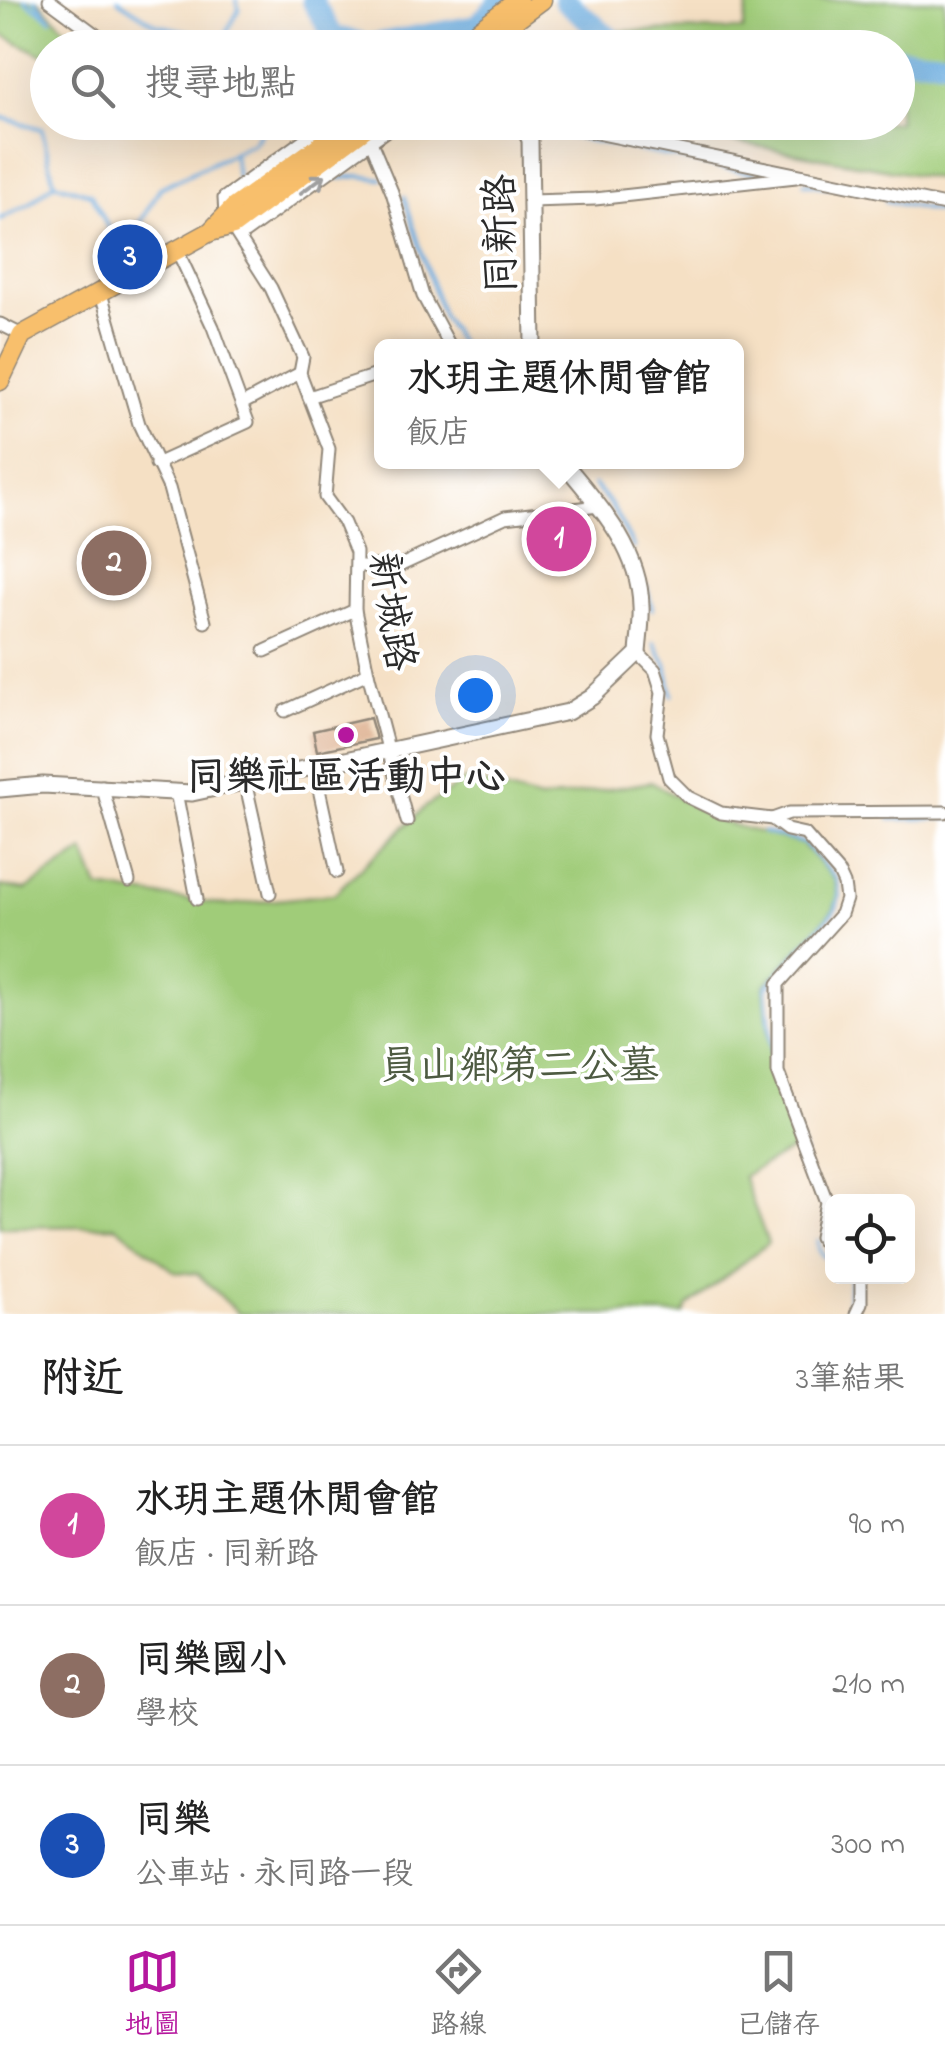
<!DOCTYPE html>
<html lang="zh-TW">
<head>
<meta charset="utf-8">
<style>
	:root { --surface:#fff; --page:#f6f6f6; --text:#222; --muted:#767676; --line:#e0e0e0; --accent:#b5179e }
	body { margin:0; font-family:"Indie Flower","LXGW WenKai TC",sans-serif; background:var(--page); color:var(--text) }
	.controls { position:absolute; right:30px; bottom:30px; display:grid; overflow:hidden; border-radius:15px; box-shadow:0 10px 40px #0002 }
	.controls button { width:90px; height:90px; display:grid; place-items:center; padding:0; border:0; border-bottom:2px solid var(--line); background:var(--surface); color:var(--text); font:50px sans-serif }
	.you { position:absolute; left:475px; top:695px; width:35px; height:35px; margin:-25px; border:8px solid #fff; border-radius:50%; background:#1a73e8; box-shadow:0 0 0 15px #1a73e833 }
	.badge { display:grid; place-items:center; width:65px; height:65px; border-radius:50%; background:var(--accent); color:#fff; font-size:32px; font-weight:700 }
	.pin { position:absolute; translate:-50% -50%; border:5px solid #fff; box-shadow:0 2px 10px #0006 }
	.popup { position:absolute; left:374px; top:339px; width:370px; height:130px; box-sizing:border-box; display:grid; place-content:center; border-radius:15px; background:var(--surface); filter:drop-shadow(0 2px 8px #0005); font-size:32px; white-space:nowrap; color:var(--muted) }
	.popup b { font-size:38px; color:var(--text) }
	.popup::after { content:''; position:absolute; left:50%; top:100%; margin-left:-20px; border:20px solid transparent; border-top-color:var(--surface) }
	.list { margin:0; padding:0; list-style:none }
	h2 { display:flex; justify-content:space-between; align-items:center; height:130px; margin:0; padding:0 40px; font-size:42px }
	h2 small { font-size:32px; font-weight:400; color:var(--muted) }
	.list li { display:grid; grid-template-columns:65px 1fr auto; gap:30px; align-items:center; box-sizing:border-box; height:160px; padding:0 40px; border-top:2px solid var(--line) }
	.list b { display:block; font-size:38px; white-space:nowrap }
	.list p { margin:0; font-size:32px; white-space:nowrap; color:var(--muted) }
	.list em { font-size:32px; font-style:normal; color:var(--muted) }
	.icon { flex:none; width:55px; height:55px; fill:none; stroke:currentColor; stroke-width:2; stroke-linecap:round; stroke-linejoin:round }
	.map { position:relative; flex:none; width:945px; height:1314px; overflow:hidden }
	.search { position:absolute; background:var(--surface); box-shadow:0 10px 40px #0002; left:30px; right:30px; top:30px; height:110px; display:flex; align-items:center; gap:25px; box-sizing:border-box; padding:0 35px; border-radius:55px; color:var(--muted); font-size:38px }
	.sheet { height:610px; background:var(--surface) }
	nav { display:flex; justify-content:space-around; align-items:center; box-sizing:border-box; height:140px; border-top:2px solid var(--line); background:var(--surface); font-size:28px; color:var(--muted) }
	nav a { display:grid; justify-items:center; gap:5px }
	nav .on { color:var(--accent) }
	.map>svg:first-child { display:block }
</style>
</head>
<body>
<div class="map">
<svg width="945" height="1314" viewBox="0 0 945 1314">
	<rect width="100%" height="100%" fill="#fff"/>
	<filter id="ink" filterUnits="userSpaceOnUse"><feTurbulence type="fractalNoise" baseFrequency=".01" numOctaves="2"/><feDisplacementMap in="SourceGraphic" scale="20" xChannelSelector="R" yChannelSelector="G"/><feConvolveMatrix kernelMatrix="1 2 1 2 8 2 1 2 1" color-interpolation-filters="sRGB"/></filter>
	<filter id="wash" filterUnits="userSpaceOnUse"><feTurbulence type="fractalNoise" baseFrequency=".0048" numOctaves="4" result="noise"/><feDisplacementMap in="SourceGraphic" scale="40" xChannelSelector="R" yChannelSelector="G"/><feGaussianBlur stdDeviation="2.25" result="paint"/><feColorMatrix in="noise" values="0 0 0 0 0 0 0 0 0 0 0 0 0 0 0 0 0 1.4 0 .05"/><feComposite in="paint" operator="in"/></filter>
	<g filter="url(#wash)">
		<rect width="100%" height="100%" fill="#f5e0c4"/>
		<g fill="#a0cc79" stroke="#667c52" stroke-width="2.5">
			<path d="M0,0h38l26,27 37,20 -53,1 -3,8 -45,-22z"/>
			<path d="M749,0h196v180l-316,-57 269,-1v-74h-370l-3,-16 218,-2z"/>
			<path d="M467,779l73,21 111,-18 68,39 83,23 33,36 3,16 -4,13 -70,77 9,89 25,72 -55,29 25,67 -80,63 -4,8h-445l-41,-40 -23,-2 -59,-46 -116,1v-341l26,4 58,-39 15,37 128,17 107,-11 91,-87z"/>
		</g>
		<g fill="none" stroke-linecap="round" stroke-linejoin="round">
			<g stroke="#6cade0" stroke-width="4">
				<path d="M25,0l26,19"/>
				<path d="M35,0l16,19"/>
				<path d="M118,0l39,25 66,14 16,-29 -3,-10"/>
				<path d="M304,48l29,-12"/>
				<path d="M0,117l42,12 12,54 37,11 19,37 29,-6 21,-37 73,-35 5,28"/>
				<path d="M539,130l217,44"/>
				<path d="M233,153l20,-10 15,-21"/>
				<path d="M337,179l21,-3 24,3"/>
				<path d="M804,183l26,4"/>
				<path d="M404,197l38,118 19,31"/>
				<path d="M886,201l59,12"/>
				<path d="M0,219l29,-15 25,-21"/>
				<path d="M594,485l17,20 23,43"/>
				<path d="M646,586l6,23"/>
				<path d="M654,643l12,21 6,31"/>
				<path d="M890,819l55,-1"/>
				<path d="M763,832l41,11 33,37 2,16 -3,13 -70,79 7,73"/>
				<path d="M791,1122l13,33"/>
				<path d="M818,1241c0,9 4,16 13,19"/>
				<path d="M848,1314l2,-38"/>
			</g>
			<g stroke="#6cade0" stroke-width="22">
				<path d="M312,0l21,36 36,9 107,-19 26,-26"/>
				<path d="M564,0l58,48"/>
				<path d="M898,57l47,4"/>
			</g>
		</g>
		<g id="blocks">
			<g fill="#dfb494">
				<path d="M559,520l25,29 -18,16 -31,-36 7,-7z"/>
				<path d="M370,718l6,21 -59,12 -4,-20z"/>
			</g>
		</g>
	</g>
	<g filter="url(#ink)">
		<use href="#blocks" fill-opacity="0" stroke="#908678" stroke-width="2.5"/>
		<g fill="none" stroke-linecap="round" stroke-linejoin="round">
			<defs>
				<g id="minor">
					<path d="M49,0l65,48"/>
					<path d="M328,122l-104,76 1,18 46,72 32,69 -3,16 29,76 -4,48 19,26 12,29 -1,58 13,63 39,148"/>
					<path d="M544,122l401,83"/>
					<path d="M371,142l21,50 31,104 27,50"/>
					<path d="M531,201l64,-2 201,-22"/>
					<path d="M237,228l8,5 153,-111"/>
					<path d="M100,290l39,134 30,64 36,134"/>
					<path d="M0,324l22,11"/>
					<path d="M309,397l73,-24"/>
					<path d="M242,404l58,-31"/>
					<path d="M156,464l92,-42 -35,-95 -36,-77"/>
					<path d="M357,566h42l106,-49 94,-11"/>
					<path d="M265,651l90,-41"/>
					<path d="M638,653l17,17 7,22 -5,42 12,44 19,19 33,16 51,6 15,11 18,4 34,39 5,11 2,15 -5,15 -63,70v88l49,130 -7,35 12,19"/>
					<path d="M285,711l83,-38"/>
					<path d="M314,766l23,106"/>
					<path d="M245,781l25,112"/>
					<path d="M102,786l27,95"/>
					<path d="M176,792l21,107"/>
					<path d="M772,819l17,-6 156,-1"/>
					<path d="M856,1314l5,-11v-27"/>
				</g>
				<g id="tertiary">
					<path d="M521,122l9,18 3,206"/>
					<path d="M0,789l43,-4 149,8 376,-81 24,-15 46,-44c1,-15 4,-32 3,-47 -1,-57 -44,-103 -78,-144"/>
				</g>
				<g id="primary">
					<path d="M455,48l63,-48"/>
					<path d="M477,48l65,-48"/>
					<path d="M210,232l24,-25 118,-85"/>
					<path d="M0,381l22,-46 188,-103 23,-6 141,-104"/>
				</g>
			</defs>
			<use href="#minor" stroke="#908678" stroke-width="15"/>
			<use href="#tertiary" stroke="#908678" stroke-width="19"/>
			<use href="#primary" stroke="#908678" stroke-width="21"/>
			<use href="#minor" stroke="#fff" stroke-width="11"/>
			<use href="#tertiary" stroke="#fff" stroke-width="15"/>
			<use href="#primary" stroke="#f8bf6c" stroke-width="18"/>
		</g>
		<defs><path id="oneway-shaft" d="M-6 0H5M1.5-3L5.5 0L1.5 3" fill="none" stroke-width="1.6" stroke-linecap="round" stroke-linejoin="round" transform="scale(2.5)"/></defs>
		<use stroke="#a0a0a0" href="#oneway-shaft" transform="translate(313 184) rotate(-36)"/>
	</g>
	<circle fill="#b5179e" stroke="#fff" stroke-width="4" cx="346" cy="735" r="10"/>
	<g text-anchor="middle" stroke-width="8" stroke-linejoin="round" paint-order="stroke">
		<g font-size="40" fill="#2b2b2b" stroke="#fff">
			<text transform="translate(499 234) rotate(-91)" y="14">同新路</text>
			<text transform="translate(394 611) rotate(81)" y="14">新城路</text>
		</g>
		<g font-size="40" font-weight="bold" fill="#2b2b2b" stroke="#fff">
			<text x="346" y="789">同樂社區活動中心</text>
		</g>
		<g font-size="40" fill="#4e5b42" stroke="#fff">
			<text x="519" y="1078">員山鄉第二公墓</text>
		</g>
	</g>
</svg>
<div class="controls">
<button><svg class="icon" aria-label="locate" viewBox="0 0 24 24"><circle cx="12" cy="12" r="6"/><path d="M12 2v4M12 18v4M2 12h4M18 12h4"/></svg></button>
</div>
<div class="you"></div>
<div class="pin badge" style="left:559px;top:539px;background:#d1479c">1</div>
<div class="popup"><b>水玥主題休閒會館</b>飯店</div>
<div class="pin badge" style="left:114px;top:563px;background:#8d6e63">2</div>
<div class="pin badge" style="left:130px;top:257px;background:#1a4fb4">3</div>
<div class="search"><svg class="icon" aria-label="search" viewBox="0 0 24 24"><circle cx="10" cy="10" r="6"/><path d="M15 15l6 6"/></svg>搜尋地點</div>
</div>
<section class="sheet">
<h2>附近<small>3筆結果</small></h2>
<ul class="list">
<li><span class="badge" style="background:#d1479c">1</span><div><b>水玥主題休閒會館</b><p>飯店 · 同新路</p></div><em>90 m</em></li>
<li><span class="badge" style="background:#8d6e63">2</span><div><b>同樂國小</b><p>學校</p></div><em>210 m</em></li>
<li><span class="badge" style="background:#1a4fb4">3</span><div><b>同樂</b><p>公車站 · 永同路一段</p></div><em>300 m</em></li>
</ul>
</section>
<nav>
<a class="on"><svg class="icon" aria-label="map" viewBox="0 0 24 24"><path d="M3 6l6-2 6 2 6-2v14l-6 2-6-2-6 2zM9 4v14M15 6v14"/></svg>地圖</a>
<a><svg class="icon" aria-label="directions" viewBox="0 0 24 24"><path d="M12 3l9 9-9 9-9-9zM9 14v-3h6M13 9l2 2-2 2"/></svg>路線</a>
<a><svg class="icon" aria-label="saved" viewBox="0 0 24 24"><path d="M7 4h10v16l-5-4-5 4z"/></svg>已儲存</a>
</nav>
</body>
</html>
